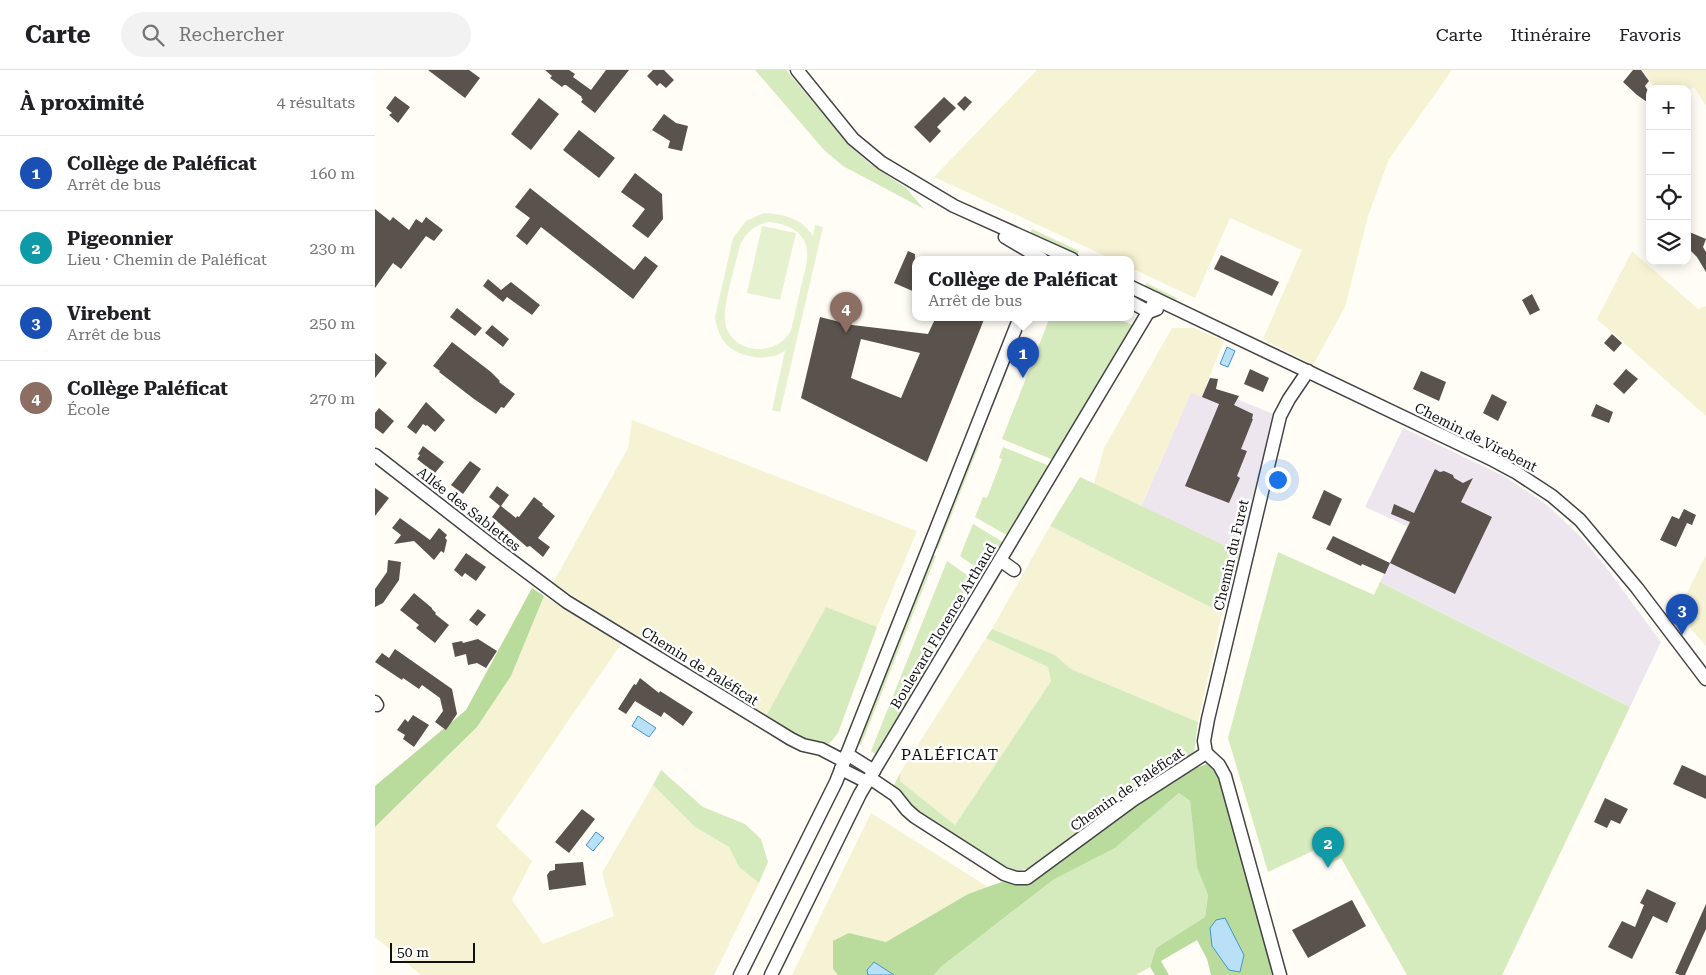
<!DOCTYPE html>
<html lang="fr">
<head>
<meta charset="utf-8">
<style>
	:root { --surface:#fff; --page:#f2f2f2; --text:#202124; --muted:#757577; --line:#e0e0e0; --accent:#c4262e }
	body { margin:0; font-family:"Roboto Serif",serif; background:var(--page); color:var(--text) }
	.controls { position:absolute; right:15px; top:15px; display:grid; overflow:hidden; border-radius:10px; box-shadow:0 2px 12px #0003 }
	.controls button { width:45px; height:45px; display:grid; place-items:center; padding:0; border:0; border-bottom:1px solid var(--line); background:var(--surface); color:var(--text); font:25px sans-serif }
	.scale { position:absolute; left:15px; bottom:12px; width:85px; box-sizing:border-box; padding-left:5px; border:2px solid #111; border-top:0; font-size:14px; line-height:18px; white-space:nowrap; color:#111; -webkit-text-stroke:4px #fff; paint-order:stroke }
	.you { position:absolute; left:902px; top:409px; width:18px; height:18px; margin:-12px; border:4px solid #fff; border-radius:50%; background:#1a73e8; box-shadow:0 0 0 8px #1a73e833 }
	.badge { display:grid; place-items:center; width:32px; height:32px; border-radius:50%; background:var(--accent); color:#fff; font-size:16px; font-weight:700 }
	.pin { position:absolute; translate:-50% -41px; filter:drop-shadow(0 1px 2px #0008) }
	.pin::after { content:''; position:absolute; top:26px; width:18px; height:15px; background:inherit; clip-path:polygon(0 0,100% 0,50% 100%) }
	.popup { position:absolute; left:537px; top:186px; width:222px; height:65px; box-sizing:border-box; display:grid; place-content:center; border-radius:10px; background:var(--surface); filter:drop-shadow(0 1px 4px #0005); font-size:16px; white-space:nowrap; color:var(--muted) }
	.popup b { font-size:19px; color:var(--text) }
	.popup::after { content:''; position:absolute; left:50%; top:100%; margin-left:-10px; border:10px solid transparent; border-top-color:var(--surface) }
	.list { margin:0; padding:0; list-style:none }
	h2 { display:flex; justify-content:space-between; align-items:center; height:65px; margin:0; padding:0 20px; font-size:21px }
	h2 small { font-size:16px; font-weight:400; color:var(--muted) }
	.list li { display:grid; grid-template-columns:32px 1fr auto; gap:15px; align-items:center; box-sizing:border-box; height:75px; padding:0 20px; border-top:1px solid var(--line) }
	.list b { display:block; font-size:19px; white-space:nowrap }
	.list p { margin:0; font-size:16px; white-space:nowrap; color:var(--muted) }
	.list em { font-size:16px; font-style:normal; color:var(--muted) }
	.icon { flex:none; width:28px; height:28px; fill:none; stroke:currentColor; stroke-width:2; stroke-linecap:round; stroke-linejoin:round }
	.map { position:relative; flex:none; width:1331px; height:905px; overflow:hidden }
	header { display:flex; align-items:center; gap:30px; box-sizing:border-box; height:70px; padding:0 25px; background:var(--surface); border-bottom:1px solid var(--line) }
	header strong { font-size:24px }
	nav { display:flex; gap:28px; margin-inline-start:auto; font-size:18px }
	.search { width:350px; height:45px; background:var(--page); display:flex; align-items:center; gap:12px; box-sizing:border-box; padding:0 18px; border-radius:28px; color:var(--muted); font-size:19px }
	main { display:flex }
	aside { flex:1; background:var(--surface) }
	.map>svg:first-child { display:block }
</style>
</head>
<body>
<header>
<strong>Carte</strong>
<div class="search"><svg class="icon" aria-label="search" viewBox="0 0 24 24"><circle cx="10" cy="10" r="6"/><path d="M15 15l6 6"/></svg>Rechercher</div>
<nav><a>Carte</a><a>Itinéraire</a><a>Favoris</a></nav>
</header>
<main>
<aside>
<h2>À proximité<small>4 résultats</small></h2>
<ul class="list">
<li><span class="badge" style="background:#1a4fb4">1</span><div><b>Collège de Paléficat</b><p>Arrêt de bus</p></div><em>160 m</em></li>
<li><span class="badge" style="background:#0f9aa8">2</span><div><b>Pigeonnier</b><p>Lieu · Chemin de Paléficat</p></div><em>230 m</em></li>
<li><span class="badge" style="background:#1a4fb4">3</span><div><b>Virebent</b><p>Arrêt de bus</p></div><em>250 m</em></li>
<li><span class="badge" style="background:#8d6e63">4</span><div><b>Collège Paléficat</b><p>École</p></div><em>270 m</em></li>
</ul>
</aside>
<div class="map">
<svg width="1331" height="905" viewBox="0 0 1331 905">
	<rect width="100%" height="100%" fill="#fffdf5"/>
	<g fill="#eee6ef">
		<path d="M830,316l68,28 -32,139 -100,-46 50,-115 10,5z"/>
		<path d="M1028,358l103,49 41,28 34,32 24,29 56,76 -31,65 -250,-125 27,-56 -42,-19z"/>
	</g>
	<g fill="#f6f3d4">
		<path d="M662,0h415l-63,89 -21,57 -23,91 -32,58 -50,-26 39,-89 -72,-32 -35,80 -64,-30v-9h-19l-178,-82z"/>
		<path d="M1268,0h63v36l-12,-19 -7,4v-2h-32z"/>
		<path d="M1257,181l66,58 8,-3v110l-109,-97z"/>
		<path d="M797,258h22l30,13 -23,56 -10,-4 -50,114 -47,-23 10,-36z"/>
		<path d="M257,350l285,111 -40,96 -51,-19 -61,110 -212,-135 75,-135z"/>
		<path d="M675,456l172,87 -24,109 -127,-53 -16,-14 -63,-26z"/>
		<path d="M1331,485v91l-29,-33z"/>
		<path d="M169,526l77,48 -125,182 36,35 -20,39 31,44 71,-28 -12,-43 51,-88 42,42 34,20 10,20 20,16 -45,92h-293l-46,-38v-110l102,-100 34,-51z"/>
		<path d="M611,568l62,29 3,14 -96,144 -55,-44v-8z"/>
		<path d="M496,743l117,74 -20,7 -82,48 -37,-9 -16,36 5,6h-46z"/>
	</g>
	<g fill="#d5ebbd">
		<path d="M380,0h31l63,75 20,18 37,25 18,21 -81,-43 -19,-16z"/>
		<path d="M657,159l47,22 -2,5 -47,-22z"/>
		<path d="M771,213l31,15 -2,4 -31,-14z"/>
		<path d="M675,247h66l20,10 -80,134 -54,-22z"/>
		<path d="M599,371l6,2 -42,106 -6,-2z"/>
		<path d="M628,377l49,20 -42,70 -35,-20 8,-20 4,1 15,-39 -3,-1z"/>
		<path d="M705,407l161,76 -19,60 -172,-87z"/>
		<path d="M598,454l33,20 -19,31 -27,-19z"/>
		<path d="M903,482l96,43 6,-13 250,125 -128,268h-95l-66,-117 -11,6 -13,-15 -49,23 -40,-134z"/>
		<path d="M555,484l6,2 -75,189 -6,-3z"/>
		<path d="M572,491l34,24 -103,171 -7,-5z"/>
		<path d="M451,537l51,20 -39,106 -9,11 -34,-7 -30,-19z"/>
		<path d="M617,559l63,26 16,14 127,53 -4,31 -107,71 -55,43 -21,6 -101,-66 -16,-22 6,-12v8l55,44 96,-144 -3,-14 -62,-29z"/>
		<path d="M286,700l42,37 42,17 16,15 7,23 -9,21 -20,-16 -10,-20 -34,-20 -42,-42z"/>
		<path d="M804,723l11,8 7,65 11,29 -3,22 -49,31 -6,19 -14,8h-202l8,-9 111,-86 62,-32z"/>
	</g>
	<g fill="#b9dc9c">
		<path d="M157,518l12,8 -33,80 -34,51 -102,100v-41l91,-76z"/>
		<path d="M832,694l10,9 58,200 -3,2h-61l-4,-16 -10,-19 -36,21 8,14h-14l-5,-8 6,-19 49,-31 3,-22 -11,-28 -7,-66 -11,-8 -64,55 -62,32 -111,86 -8,9h-40l-20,-13 -7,8 1,5h-30l-5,-6v-28l16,-8 37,9 82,-48 39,-14 20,3 105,-79 52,-32z"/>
	</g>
	<g fill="#e6f2cf" fill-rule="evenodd">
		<path d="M389,143c19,1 38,5 49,23l2,-11 8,2 -43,185 -8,-2 13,-59c-19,12 -50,7 -63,-12 -4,-7 -6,-15 -7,-22l18,-79 13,-17zM393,152c19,1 41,11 39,34 0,9 -3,18 -5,27 -4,16 -7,31 -11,47 -14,29 -62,24 -66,-9 -2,-16 11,-58 15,-76 7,-13 13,-19 28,-23z"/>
		<path d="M387,156l34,7 -16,67 -33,-7z"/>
	</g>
	<g fill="#b9e0f7" stroke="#3f96cf">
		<path d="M852,277l8,4 -7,16 -8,-3z"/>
		<path d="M263,646l18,12 -7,9 -17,-11z"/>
		<path d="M221,762l8,6 -11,13 -7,-6z"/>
		<path d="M850,848l19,37 -4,17 -11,-2 -17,-24 -2,-18 6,-8z"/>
		<path d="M499,892l20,13h-26l-1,-5z"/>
	</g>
	<g fill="#5a524d" fill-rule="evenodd">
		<path d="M53,0h41l11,8 -15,20z"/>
		<path d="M170,0h24l6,4 -2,3 18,13 15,-20h23l-34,43 -14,-11 2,-3 -2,-1 1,-1 -16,-12h-2l-2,2 -12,-9 2,-2z"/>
		<path d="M278,0h11l10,10 -8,8 -6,-5 -3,3 -10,-10z"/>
		<path d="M1258,0h8l8,11 -4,5 5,8v10l-13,-9 -14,-13z"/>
		<path d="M20,26l15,11 -12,16 -9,-8 3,-2 -6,-5z"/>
		<path d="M590,26l7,6 -8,9 -7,-7z"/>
		<path d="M569,27l12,11 -19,19 4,4 -11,12 -16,-16z"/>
		<path d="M164,28l20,16 -28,36 -20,-16z"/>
		<path d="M289,44l12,9 12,3 -6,25 -14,-3 2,-7 -18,-11z"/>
		<path d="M204,60l36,28 -16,20 -36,-28z"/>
		<path d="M260,103l27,21 1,25 -15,19 -16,-12 13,-17 -24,-17z"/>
		<path d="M155,118l104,82 11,-14 13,10 -25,33 -92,-72 -14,18 -11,-9 14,-18 -15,-11z"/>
		<path d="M0,139l15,12 3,-4 16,13 7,-11 6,4 4,-6 17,13 -9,11 -8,-5 -25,33 -8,-6 -18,25z"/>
		<path d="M1312,161l19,8 -3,8 3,5v20l-9,-15 -10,-10z"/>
		<path d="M533,181l7,3v38l-21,-9z"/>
		<path d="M846,185l58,27 -7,14 -58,-27z"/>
		<path d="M113,209l13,11 10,-8 29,23 -8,10 -25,-18 -4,5 -20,-16z"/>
		<path d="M1157,224l8,16 -10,5 -8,-15z"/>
		<path d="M82,238l25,20 -7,8 -25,-19z"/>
		<path d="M445,247l32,8 76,9 8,-17h49l-58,145 -126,-64zM486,269l59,14 -19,45 -50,-20z"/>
		<path d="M117,255l17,14 -6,8 -18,-14z"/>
		<path d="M1237,264l10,9 -8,9 -10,-9z"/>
		<path d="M77,272l39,30 9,9 -1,1 16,12 -11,14 -3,-1 -5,7 -22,-15 -35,-27 1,-1 -7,-5z"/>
		<path d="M0,283l12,10 -12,15z"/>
		<path d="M875,299l19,9 -6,14 -19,-8z"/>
		<path d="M1251,299l12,10 -14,15 -11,-10z"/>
		<path d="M1046,301l25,11 -7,19 -26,-12z"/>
		<path d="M835,308l8,1 -2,10 23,7 -5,9 19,9 -1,5h1l-12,30 6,2 -10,25 3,2 -11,25 -44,-17 34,-82 -17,-7z"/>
		<path d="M1117,324l15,8 -9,19 -15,-8z"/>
		<path d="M51,332l19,18 -10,12 -8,-7 -1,1 -3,-2 -7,10 -9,-7z"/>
		<path d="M1221,334l17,8 -4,11 -18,-7z"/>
		<path d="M4,338l15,13 -11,13 -8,-6v-15z"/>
		<path d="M48,376l21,16 -9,11 -18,-14 3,-4 -2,-1z"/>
		<path d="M95,391l11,8 -18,25 -12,-9z"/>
		<path d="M1060,399l5,3 4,-1 9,4 1,3 9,5 10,-5 -12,24 31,15 -37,77 -65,-31 -5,11 -23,-10 -1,2 -35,-17 7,-13 57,27 20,-41 -19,-8 3,-10 20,9z"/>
		<path d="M122,416l12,9 -8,11 15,12 1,-2 2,1 15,-20 9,7 -1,1 13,11 -17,22 12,9 -7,10 -13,-11 -3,1 -35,-30 8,-11 -11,-9z"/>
		<path d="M0,418l14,10 -14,18z"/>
		<path d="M949,420l18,9 -12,27 -18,-8z"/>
		<path d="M1309,439l12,6 -4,10 -5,-2 -11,24 -16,-7 12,-24 7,3z"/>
		<path d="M25,448l30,22 9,-12 8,7 -2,3 2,2 -3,13 -3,-2 -7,9 -20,-19 -20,3 7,-9 -9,-7z"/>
		<path d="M91,483l20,14 -10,14 -11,-8 -3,4 -8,-7z"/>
		<path d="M13,490l13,2 -2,18 -16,23 -8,4v-18l12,-17z"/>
		<path d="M39,523l18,15v1l4,4 -1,1 14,11 -14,18 -19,-15 3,-3 -19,-15z"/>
		<path d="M103,539l8,6 -9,11 -8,-6z"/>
		<path d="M103,569l19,12 -11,17 -9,-5 -9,2 -2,-11 -11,3 -3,-14 10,-2 1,2z"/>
		<path d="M20,579l57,40 5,25 -11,16 -11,-8 8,-11 -3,-13 -18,-13 -3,4 -16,-11 -1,2 -27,-18 7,-9 7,5z"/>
		<path d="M265,608l19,15 1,-2 33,21 -10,14 -19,-14 -3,5 -26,-16 -9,13 -8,-5 16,-25 2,1z"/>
		<path d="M38,645l16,10 -15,22 -11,-8 2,-4 -8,-5 8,-11 3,3z"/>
		<path d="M1307,695l24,11v23l-33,-15z"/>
		<path d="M1230,728l23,11 -8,15 -9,-4 -4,8 -13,-6z"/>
		<path d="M207,739l13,10 -26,34 -14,-11z"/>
		<path d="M208,792l3,23 -37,5 -2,-15 3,-4 5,-1v-6z"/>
		<path d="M1272,819l29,14 -9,20 -14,-7 -21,43 -24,-12 14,-26 13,6 9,-22 -4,-2z"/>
		<path d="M977,830l14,26 -58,32 -16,-28z"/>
		<path d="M1331,834v25l-21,46h-5l-5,-2z"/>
	</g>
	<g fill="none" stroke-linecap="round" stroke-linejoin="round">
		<defs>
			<g id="minor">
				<path d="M422,0l56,69 29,24 72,43 118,53"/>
				<path d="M630,167l37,22"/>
				<path d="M756,217l358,171 28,15 35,23 28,24 57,68 69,91"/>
				<path d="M756,232l18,10 8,-3"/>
				<path d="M0,385l121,94 71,53 224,137 12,6 18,4 23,12"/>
				<path d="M625,490l14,10"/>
				<path d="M0,632l2,3"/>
				<path d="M831,683l-2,-12 4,-22 72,-303 9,-17 19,-28"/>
				<path d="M831,683l13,12 6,11 55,199"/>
				<path d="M472,684l27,17"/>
				<path d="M466,699l26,13"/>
				<path d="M495,708l25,17 12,15 8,7 89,57 12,4h11l106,-78 73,-47"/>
				<path d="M365,905l96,-193 184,-465"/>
				<path d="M396,905l89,-181 296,-495"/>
			</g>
		</defs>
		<use href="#minor" stroke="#444" stroke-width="15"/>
		<use href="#minor" stroke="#fff" stroke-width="12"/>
	</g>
	<g text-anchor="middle" stroke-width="5" stroke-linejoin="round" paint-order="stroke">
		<g font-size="14" fill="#111" stroke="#fff">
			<text transform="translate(1101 367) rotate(27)" y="5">Chemin de Virebent</text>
			<text transform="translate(94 439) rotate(38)" y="5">Allée des Sablettes</text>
			<text transform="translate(856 485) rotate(-77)" y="5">Chemin du Furet</text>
			<text transform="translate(568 556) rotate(-59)" y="5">Boulevard Florence Arthaud</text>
			<text transform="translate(325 596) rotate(32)" y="5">Chemin de Paléficat</text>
			<text transform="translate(752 719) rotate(-35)" y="5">Chemin de Paléficat</text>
		</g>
		<g font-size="16" letter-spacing="1" fill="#111" stroke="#fff">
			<text x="575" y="690">PALÉFICAT</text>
		</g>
	</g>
</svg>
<div class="controls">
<button>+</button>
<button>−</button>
<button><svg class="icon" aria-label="locate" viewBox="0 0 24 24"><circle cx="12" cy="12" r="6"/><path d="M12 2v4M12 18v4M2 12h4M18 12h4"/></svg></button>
<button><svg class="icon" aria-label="layers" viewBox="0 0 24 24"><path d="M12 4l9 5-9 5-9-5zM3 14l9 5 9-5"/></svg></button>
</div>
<div class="scale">50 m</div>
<div class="you"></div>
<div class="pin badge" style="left:648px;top:308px;background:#1a4fb4">1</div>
<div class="popup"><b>Collège de Paléficat</b>Arrêt de bus</div>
<div class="pin badge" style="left:953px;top:798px;background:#0f9aa8">2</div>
<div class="pin badge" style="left:1307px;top:565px;background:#1a4fb4">3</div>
<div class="pin badge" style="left:471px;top:263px;background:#8d6e63">4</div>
</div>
</main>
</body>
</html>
